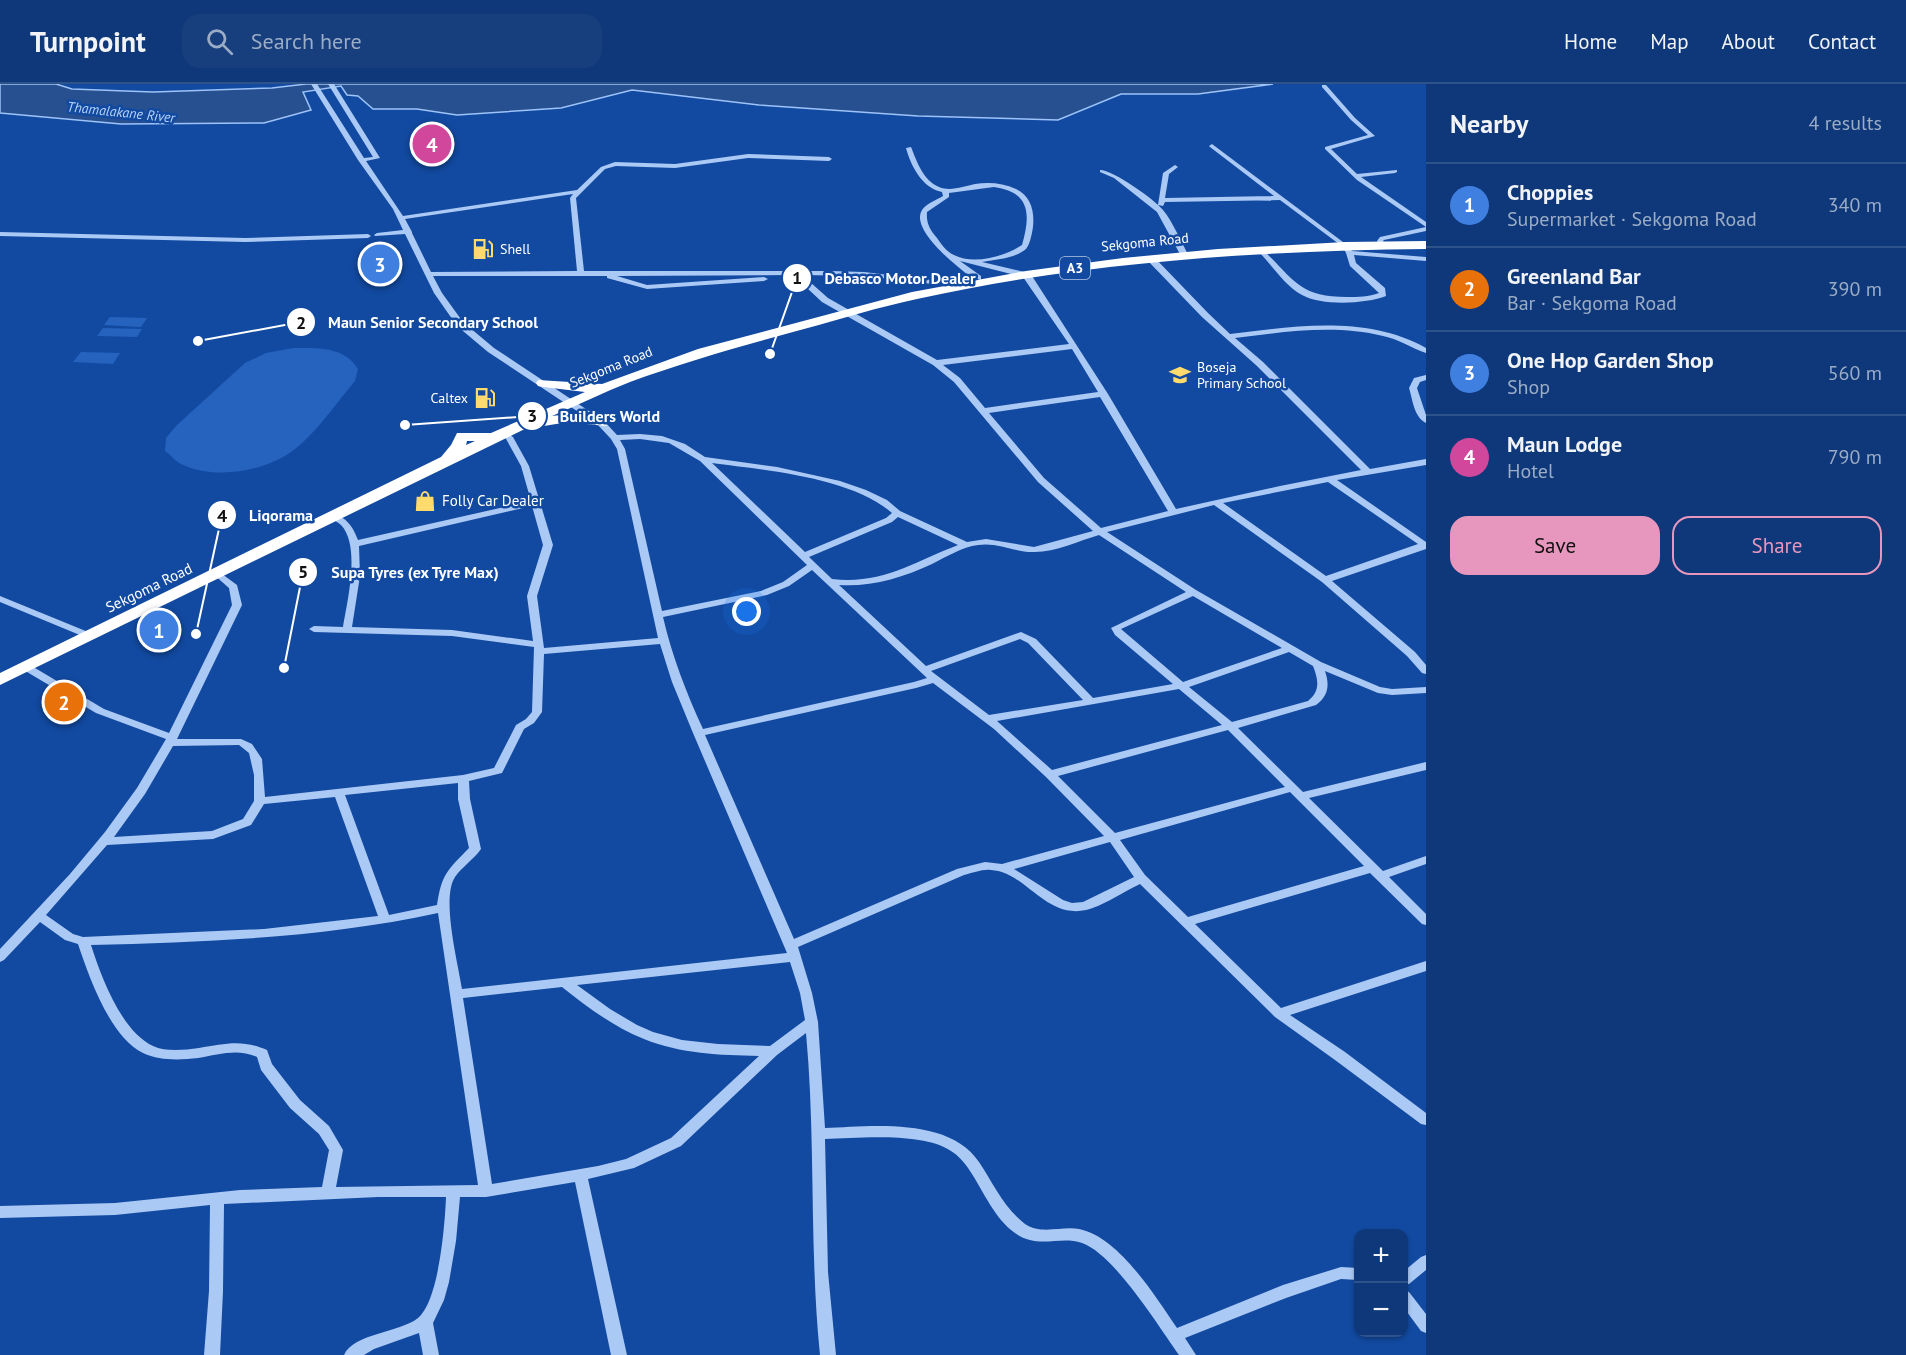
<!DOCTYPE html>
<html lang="en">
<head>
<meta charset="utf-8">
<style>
	:root { --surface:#0e3879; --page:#173f7e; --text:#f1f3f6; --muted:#9bacc6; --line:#2e528a; --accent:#e797bd }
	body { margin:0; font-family:"PT Sans",sans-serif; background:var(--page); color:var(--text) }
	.controls { position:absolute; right:18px; bottom:18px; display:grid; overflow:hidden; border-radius:12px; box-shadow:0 2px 4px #0004 }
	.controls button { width:54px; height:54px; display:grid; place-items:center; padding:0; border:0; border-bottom:2px solid var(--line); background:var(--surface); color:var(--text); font:30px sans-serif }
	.you { position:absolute; left:747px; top:528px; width:21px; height:21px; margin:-15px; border:4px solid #fff; border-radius:50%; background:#1a73e8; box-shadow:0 0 0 9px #1a73e833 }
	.badge { display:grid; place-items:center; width:39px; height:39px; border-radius:50%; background:var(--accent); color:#fff; font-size:20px; font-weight:700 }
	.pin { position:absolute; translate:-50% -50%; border:3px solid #fff; box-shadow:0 2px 6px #0006 }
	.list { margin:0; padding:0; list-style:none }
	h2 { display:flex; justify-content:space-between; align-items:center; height:78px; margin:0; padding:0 24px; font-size:26px }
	h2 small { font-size:20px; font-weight:400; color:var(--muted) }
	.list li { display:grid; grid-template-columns:39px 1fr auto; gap:18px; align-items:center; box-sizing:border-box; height:84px; padding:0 24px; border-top:2px solid var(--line) }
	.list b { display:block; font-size:22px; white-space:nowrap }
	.list p { margin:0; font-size:20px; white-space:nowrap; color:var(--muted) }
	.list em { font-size:20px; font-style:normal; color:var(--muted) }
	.actions { display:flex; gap:12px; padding:18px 24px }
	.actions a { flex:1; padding:14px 0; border:2px solid var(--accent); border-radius:18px; text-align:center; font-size:21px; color:var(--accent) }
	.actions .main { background:var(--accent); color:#111 }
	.icon { flex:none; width:33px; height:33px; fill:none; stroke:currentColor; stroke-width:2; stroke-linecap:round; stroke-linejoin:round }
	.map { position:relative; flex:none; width:1426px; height:1271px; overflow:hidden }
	header { display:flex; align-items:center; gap:36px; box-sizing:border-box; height:84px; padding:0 30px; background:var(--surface); border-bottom:2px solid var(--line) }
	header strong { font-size:28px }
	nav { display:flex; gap:33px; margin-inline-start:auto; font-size:21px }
	.search { width:420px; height:54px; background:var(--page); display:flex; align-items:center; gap:15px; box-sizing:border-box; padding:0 21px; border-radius:18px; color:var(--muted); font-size:22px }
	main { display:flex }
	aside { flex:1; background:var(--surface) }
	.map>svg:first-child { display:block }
</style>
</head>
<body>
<header>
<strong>Turnpoint</strong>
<div class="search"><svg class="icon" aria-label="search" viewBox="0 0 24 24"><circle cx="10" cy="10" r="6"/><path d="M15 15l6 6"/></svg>Search here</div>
<nav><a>Home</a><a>Map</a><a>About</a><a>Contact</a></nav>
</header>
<main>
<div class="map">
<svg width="1426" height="1271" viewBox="0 0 1426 1271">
	<rect width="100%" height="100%" fill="#124aa1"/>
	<g fill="#2563bf">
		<path d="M110,233l37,1 -6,9 -37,-2z"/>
		<path d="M103,244l39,1 -5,8 -40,-1z"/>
		<path d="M293,264c24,0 51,-2 65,21l-3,12c-17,20 -34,45 -54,63 -29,27 -85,38 -122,19 -5,-3 -9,-9 -14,-12l1,-13 11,-13 68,-62 21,-10z"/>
		<path d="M81,268l39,1 -7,11 -40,-2z"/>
	</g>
	<path fill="#275091" stroke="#9dc3f8" stroke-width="1.5" d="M0,0h56l16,5 81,3 119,-4 34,-4h967l-75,10h-77l-63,26 -140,-4 -159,-11 -127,-15 -71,18 -104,7 -40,-6h-44l-15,-13 -11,-1 -6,-9 -38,6 8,18 -47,13 -143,1 -121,-11z"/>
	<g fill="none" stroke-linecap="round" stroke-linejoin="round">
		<g fill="#abc9f5" fill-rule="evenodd">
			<path d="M311,0h6l47,74 9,-1 -45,-73h6l46,74 -14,3 37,55 174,-26 24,-23 14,-5 60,2 73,-10 81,3 3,2 -3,2 -81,-3 -73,10 -59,-2 -11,3 -29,29 8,73h246l34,1 68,8 35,-6c-13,-10 -54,-43 -46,-62 3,-8 16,-12 22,-16l-1,-4c-20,-4 -31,-26 -36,-44l5,-1c6,15 12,33 28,40 12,5 25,-1 36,-3 14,-2 28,-1 41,5 18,8 20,30 15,48 -1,4 -2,8 -5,12 -12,10 -29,10 -44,13l47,11 3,3 76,118 68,115 104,-23 81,-16 -104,-104 -55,-49 -54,-56v-4h6l54,56 22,21c65,-8 137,-19 196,14v5c-15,-5 -27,-14 -43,-17 -48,-12 -100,-4 -148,2l28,24 107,107 56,-10v6l-89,15 89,62v7l-94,32 83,71 11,13v9l-4,-1 -15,-17 -85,-74 -108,-77 -107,27 89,58 125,72 59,25 12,2 34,-2v6l-34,2 -14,-2 -53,-22c5,15 3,25 -9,34l-78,23 65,64 123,-30v8l-117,28 74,73 43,-15v8l-37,13 37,37v11l-4,-1 -52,-51 -175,51 86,84 145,-47v10l-136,44 55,37 81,61v12l-5,-1 -86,-64 -60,-43 -135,-133c-15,7 -39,23 -54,26 -41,9 -60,-38 -95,-40 -9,-1 -18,3 -27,5l-166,72 14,46 6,29 7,106c47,-2 124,-11 154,34 14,21 25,46 46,62 16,11 36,2 54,5 40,8 76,67 98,99l106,-43 58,-18 17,1v12l-17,-1 -55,19 -101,40 11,17h-17c-20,-28 -65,-101 -97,-112 -23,-8 -43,7 -67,-10 -21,-15 -31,-41 -45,-62 -5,-8 -11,-15 -19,-20 -28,-19 -92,-13 -126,-12l3,133 8,83h-16c-11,-107 -4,-215 -14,-322l-29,22 -96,91 -47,22 -46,11 39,176h-16l-36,-173 -89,15h-26l-4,44 -7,41 -5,18 -11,23 6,32h-16l-4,-22 -45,16 -10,6h-20c10,-22 55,-22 74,-37 21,-17 27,-94 28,-121h-68l-154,7 -1,87 -3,64h-16l5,-64 1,-86 -95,10 -115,3v-12l115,-3 125,-13 82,-3 7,-37 -10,-16 -29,-26 -29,-38 -4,-13c-20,-9 -39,-2 -59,1 -18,2 -38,3 -55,-5 -33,-16 -54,-76 -65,-109l-13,-4 -25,-18 -36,38 -4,2v-13l70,-75 35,-42 32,-44 29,-49 -70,-26 -74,-44 -1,-2 1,-2h8l74,44 65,24 63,-128 -3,-17 -16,-14 5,-3 19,14 5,20 -65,134h64l11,5 10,15 3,38 198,-22 31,-7 22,-43 10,-6 6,-7 2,-65 -82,-11 -138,-4 -5,-3 5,-3 29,1c4,-25 18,-81 -2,-102 -3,-3 -8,-5 -11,-8l1,-2c14,-1 23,13 27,25l173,-39 -10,-35 -16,-29 4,-3 4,3 16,29 24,79 -16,51 7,52 114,-10 -41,-189 -6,-10 -13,-14 -110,-73 -31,-26 -23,-33 -29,-59 -30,2 -1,-1 3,-2 26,-3 -10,-21 -35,-49zM994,103c36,5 37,27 28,58 -18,12 -49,20 -68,10 -7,-3 -13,-11 -17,-17 -7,-8 -11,-15 -10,-26l22,-15v-4zM573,110l-3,4 7,73 -146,1 -19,-39v-1l-7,-13zM960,177l63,16 46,67 -132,16 -109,-62 -26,-23 62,1 68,8 40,-7 9,3v-4zM793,191l29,27 111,63 21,17 84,100 55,49 -59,16 -48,-8 -19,3 -67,-31 -13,-11 -21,-10 -26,-9 -63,-14 -72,-10 -20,-13 -23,-8 -22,-2 -23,1 -13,-14 -110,-73 -31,-26 -21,-29 -9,-17h174v2l40,11 117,-8 4,-2 -4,-2 -117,8 -30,-9zM1072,265l26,43 -113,16 -25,-30 -17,-13zM1100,313l68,114 -67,17 -57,-50 -55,-65zM640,355l29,4 31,18 107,104 -24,17 -22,9 -99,20 -37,-162 -5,-9zM712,379c52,7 139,14 180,50l-6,5 -81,34zM1328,398l90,62 -92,32 -103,-73zM532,422l11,39 -16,51 6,45 -81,-11 -100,-3 8,-51 -1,-30zM898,433l60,28c-44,17 -77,40 -126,34l-23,-22 83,-35zM1099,451l87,57 -75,36 4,7 58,49 -80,14 -57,-59 -15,-7 -95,34 -87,-81c32,2 63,-7 93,-21 14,-7 30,-17 46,-19 19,-3 36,7 54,7 22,1 46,-11 67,-17zM812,486l115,108 -13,4 -211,47c-17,-37 -31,-73 -40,-112l104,-22 22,-9zM1193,512l89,52 -99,34 -62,-53zM1020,555l8,4 55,57 -94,15 -58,-44zM660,560l12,38 21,51 94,220 -325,36c-4,-26 -21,-91 -7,-112 7,-10 19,-18 26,-28l-11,-50 -1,-18 33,-8 22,-44 10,-6 8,-11 2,-58zM1289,568l24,14c5,13 8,25 -5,35l-76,21 -43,-35zM933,599l61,46 52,48 58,59 -102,28 -17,-2 -28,7 -163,70 -89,-204 211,-47zM1179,605l43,36 -170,45 -55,-49zM1228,646l57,57 -170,46 -57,-57zM239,661l10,8 5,22v26l-11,18 -31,12 -98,6 31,-43 28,-48zM458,699v16l11,49c-22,23 -27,25 -32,57l-48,10 -44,-120zM1290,708l74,74 -176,51 -43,-42 -25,-35zM335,713l43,119 -114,13 -181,8 -10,-3 -27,-19 61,-70 106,-6 38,-14 13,-21zM1110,758l24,35 -51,25 -11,1 -9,-3 -49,-31zM438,829l40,272 -142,2 7,-37 -14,-24 -29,-26 -28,-36 -5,-14c-26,-11 -42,-6 -68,-2 -15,2 -33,4 -46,-2 -32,-15 -52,-70 -62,-101 116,-3 232,-7 347,-32zM790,878l10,31 5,27 -35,26 -52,-2 -36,-4 -29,-8 -16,-7 -27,-16 -33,-24zM562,903c25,20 52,40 82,52 37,15 76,16 115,17l-88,82 -45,21 -28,7 -106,18 -29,-186z"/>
			<path d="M1322,1h4l29,33 20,18 -44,13 26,25 40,-4v2l-2,1 -34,4 65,45v9l-42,9 -1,1 3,5 -5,1 -4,-6 3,-4 46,-10 -69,-47 -32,-31v-2l43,-12 -17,-15 -29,-33z"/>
			<path d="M1212,60l135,101 5,6 74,6v4l-72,-6 2,8 29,25 1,8c-20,8 -65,10 -84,-1 -18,-10 -30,-30 -44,-44v-2h4c32,30 36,48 85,48 11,0 22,0 32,-4l-29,-27 -4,-13 -3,-6 -63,-47 -115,2 -2,4 -5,-1 5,-32 12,-8 3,2 -9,7 -4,24 109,-2 -64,-49 -1,-1z"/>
			<path d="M1100,86c13,0 54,29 63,40 10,12 18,32 26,46l-2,1 -6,-1 -24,-44 -43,-34 -14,-6z"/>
			<path d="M0,148l245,6 123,-4 3,2 -3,2 -123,4 -245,-6z"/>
			<path d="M1426,291v5l-6,2 -3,6 9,27v8c-12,-6 -13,-22 -17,-35l5,-10z"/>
			<path d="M0,512l93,38 2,2 -5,3 -3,-1 -87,-36z"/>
			<path d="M1426,1171v15l-17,14 -5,1v-14l17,-14z"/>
			<path d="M1404,1206l5,2 17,22v19l-5,-2 -17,-23z"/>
		</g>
		<path fill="#fff" fill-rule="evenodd" d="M1426,157v8c-170,2 -342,13 -509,50 -38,8 -76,20 -113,30 -59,16 -117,32 -174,53 -26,10 -52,23 -78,34 13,-2 46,-3 56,7l-2,3 -38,-4 -24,4 -7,-3 -537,262v-12l441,-216 10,-12 6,-12h34l94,-41 -42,-5 -5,-1 -2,-3 2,-3 64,4 96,-35 214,-57 114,-21 97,-13 95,-9 127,-7zM467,357h8l-9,4z"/>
	</g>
	<defs>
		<symbol id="fuel-bare" viewBox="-9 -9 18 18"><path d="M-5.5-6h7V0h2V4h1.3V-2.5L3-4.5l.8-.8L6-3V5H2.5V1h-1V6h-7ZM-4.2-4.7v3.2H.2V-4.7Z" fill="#ffdb6e" stroke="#124aa1" stroke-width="2.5" paint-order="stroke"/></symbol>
		<symbol id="school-bare" viewBox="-9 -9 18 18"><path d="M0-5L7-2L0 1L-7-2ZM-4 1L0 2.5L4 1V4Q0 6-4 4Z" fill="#ffdb6e" stroke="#124aa1" stroke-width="2.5" paint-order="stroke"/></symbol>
		<symbol id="shop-bare" viewBox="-9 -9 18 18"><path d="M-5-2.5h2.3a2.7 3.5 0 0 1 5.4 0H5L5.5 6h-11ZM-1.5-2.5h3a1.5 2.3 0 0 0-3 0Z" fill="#ffdb6e" stroke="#124aa1" stroke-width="2.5" paint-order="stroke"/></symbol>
	</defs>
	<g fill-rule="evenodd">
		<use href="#fuel-bare" x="468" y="150" width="30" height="30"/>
		<use href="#school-bare" x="1165" y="276" width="30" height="30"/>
		<use href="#fuel-bare" x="470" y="299" width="30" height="30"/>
		<use href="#shop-bare" x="410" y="402" width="30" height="30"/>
	</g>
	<g text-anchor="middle" stroke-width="5" stroke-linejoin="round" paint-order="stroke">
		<g font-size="14" font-style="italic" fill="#b7d3fb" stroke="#124aa1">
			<text transform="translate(121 28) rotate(6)" y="5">Thamalakane River</text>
		</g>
		<g font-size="14" fill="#fff" stroke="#124aa1">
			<text transform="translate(1145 158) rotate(-6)" y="5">Sekgoma Road</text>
			<text transform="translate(611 283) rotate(-22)" y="5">Sekgoma Road</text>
		</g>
		<g font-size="14" fill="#fff" stroke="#124aa1" text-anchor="start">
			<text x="500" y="170">Shell</text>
			<text x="1197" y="288">Boseja<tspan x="1197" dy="16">Primary School</tspan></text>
			<text x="468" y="319" text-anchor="end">Caltex</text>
		</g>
		<rect fill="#124aa1" stroke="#b8c9e3" stroke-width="1.5" x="1060" y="173" width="30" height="22" rx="4.5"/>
		<g font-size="14" font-weight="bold" fill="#fff">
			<text x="1075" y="189">A3</text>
		</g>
		<g font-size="15" fill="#fff" stroke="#124aa1" text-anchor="start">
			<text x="442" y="422">Folly Car Dealer</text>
		</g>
		<g font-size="15" fill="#fff" stroke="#124aa1">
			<text transform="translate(149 504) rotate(-26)" y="5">Sekgoma Road</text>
		</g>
	</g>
	<path fill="none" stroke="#fff" stroke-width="2" d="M770 270L797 194M198 257L301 238M405 341L532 332M196 550L222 431M284 584L303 488"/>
	<g fill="#fff" stroke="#124aa1" stroke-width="2">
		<circle cx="770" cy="270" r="6"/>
		<circle cx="198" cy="257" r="6"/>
		<circle cx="405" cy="341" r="6"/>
		<circle cx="196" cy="550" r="6"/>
		<circle cx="284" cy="584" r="6"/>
		<circle cx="797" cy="194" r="15"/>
		<circle cx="301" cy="238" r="15"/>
		<circle cx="532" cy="332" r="15"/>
		<circle cx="222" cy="431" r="15"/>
		<circle cx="303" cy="488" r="15"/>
	</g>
	<g font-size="18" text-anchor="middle" font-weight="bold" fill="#111">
		<text x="797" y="200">1</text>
		<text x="301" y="245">2</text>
		<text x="532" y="338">3</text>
		<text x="222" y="438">4</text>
		<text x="303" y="494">5</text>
	</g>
	<g font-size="16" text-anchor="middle" font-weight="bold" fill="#fff" stroke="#124aa1" stroke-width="5" stroke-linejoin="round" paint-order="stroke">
		<text x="900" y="200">Debasco Motor Dealer</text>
		<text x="433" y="244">Maun Senior Secondary School</text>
		<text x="610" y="338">Builders World</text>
		<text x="281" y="437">Liqorama</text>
		<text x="415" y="494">Supa Tyres (ex Tyre Max)</text>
	</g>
</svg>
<div class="controls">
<button>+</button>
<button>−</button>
</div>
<div class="you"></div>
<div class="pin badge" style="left:159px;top:546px;background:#3f7fe0">1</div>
<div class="pin badge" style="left:64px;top:618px;background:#e8710a">2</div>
<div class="pin badge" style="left:380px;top:180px;background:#3f7fe0">3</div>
<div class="pin badge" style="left:432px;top:60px;background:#d1479c">4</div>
</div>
<aside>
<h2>Nearby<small>4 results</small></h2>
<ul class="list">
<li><span class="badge" style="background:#3f7fe0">1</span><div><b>Choppies</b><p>Supermarket · Sekgoma Road</p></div><em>340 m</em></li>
<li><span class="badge" style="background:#e8710a">2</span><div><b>Greenland Bar</b><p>Bar · Sekgoma Road</p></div><em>390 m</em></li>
<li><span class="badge" style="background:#3f7fe0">3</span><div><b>One Hop Garden Shop</b><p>Shop</p></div><em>560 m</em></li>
<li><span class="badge" style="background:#d1479c">4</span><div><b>Maun Lodge</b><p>Hotel</p></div><em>790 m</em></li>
</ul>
<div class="actions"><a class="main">Save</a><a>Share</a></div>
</aside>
</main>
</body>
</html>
